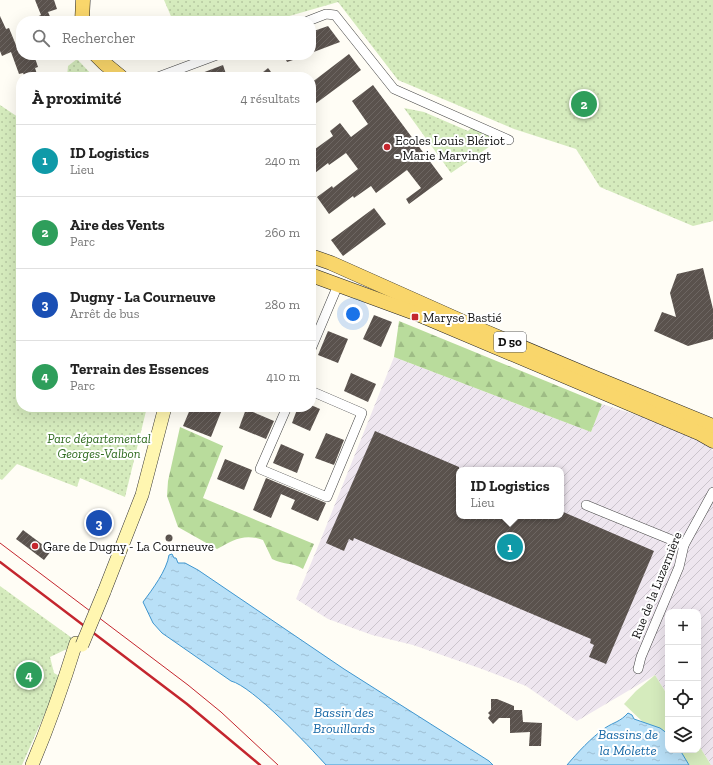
<!DOCTYPE html>
<html lang="fr">
<head>
<meta charset="utf-8">
<style>
	:root { --surface:#fff; --page:#f2f2f2; --text:#222; --muted:#767676; --line:#e0e0e0; --accent:#c4262e }
	body { margin:0; font-family:"Zilla Slab",serif; background:var(--page); color:var(--text) }
	.controls { position:absolute; right:12px; bottom:12px; display:grid; overflow:hidden; border-radius:8px; box-shadow:0 4px 16px #0002 }
	.controls button { width:36px; height:36px; display:grid; place-items:center; padding:0; border:0; border-bottom:1px solid var(--line); background:var(--surface); color:var(--text); font:20px sans-serif }
	.you { position:absolute; left:353px; top:314px; width:14px; height:14px; margin:-10px; border:3px solid #fff; border-radius:50%; background:#1a73e8; box-shadow:0 0 0 6px #1a73e833 }
	.badge { display:grid; place-items:center; width:26px; height:26px; border-radius:50%; background:var(--accent); color:#fff; font-size:13px; font-weight:700 }
	.pin { position:absolute; translate:-50% -50%; border:2px solid #fff; box-shadow:0 1px 4px #0006 }
	.popup { position:absolute; left:456px; top:467px; width:108px; height:52px; box-sizing:border-box; display:grid; place-content:center; border-radius:8px; background:var(--surface); filter:drop-shadow(0 1px 3px #0005); font-size:13px; white-space:nowrap; color:var(--muted) }
	.popup b { font-size:15px; color:var(--text) }
	.popup::after { content:''; position:absolute; left:50%; top:100%; margin-left:-8px; border:8px solid transparent; border-top-color:var(--surface) }
	.list { margin:0; padding:0; list-style:none }
	h2 { display:flex; justify-content:space-between; align-items:center; height:52px; margin:0; padding:0 16px; font-size:17px }
	h2 small { font-size:13px; font-weight:400; color:var(--muted) }
	.list li { display:grid; grid-template-columns:26px 1fr auto; gap:12px; align-items:center; box-sizing:border-box; height:72px; padding:0 16px; border-top:1px solid var(--line) }
	.list b { display:block; font-size:15px; white-space:nowrap }
	.list p { margin:0; font-size:13px; white-space:nowrap; color:var(--muted) }
	.list em { font-size:13px; font-style:normal; color:var(--muted) }
	.icon { flex:none; width:22px; height:22px; fill:none; stroke:currentColor; stroke-width:2; stroke-linecap:round; stroke-linejoin:round }
	.map { position:relative; flex:none; width:713px; height:765px; overflow:hidden }
	.search { position:absolute; background:var(--surface); box-shadow:0 4px 16px #0002; left:16px; top:16px; width:300px; height:44px; display:flex; align-items:center; gap:10px; box-sizing:border-box; padding:0 14px; border-radius:16px; color:var(--muted); font-size:15px }
	.panel { position:absolute; background:var(--surface); box-shadow:0 4px 16px #0002; left:16px; top:72px; width:300px; height:340px; border-radius:16px }
	.map>svg:first-child { display:block }
</style>
</head>
<body>
<div class="map">
<svg width="713" height="765" viewBox="0 0 713 765">
	<defs>
		<pattern id="industrial-furrows" width="10" height="10" patternUnits="userSpaceOnUse"><rect width="10" height="10" fill="#eee6ef"/><path d="M-1 1l2-2M0 10L10 0M9 11l2-2" fill="none" stroke="#cbc4cc"/></pattern>
		<pattern id="forest-firs" width="22" height="20" patternUnits="userSpaceOnUse"><rect width="22" height="20" fill="#b9dc9c"/><path d="M5 1l3.5 6h-7zM16 11l3.5 6h-7z" fill="#9ebc85"/></pattern>
		<pattern id="park-dots" width="8" height="8" patternUnits="userSpaceOnUse"><rect width="8" height="8" fill="#d5ebbd"/><path d="M2 2h.1M6 6h.1" fill="none" stroke="#b6c8a1" stroke-width="1.8" stroke-linecap="round"/></pattern>
		<pattern id="water-ripples" width="26" height="14" patternUnits="userSpaceOnUse"><rect width="26" height="14" fill="#b9e0f7"/><path d="M2 4q2-2 4 0t4 0M15 11q2-2 4 0t4 0" fill="none" stroke="#9ebfd3"/></pattern>
		<pattern id="building-hatch" width="6" height="6" patternUnits="userSpaceOnUse"><rect width="6" height="6" fill="#5a524d"/><path d="M-1 1l2-2M0 6l6-6M5 7l2-2" fill="none" stroke="#6d6662"/></pattern>
	</defs>
	<rect width="100%" height="100%" fill="#fffdf5"/>
	<path fill="url(#industrial-furrows)" fill-rule="evenodd" d="M394,357l197,75 11,-28 101,32 10,15v314h-2l-13,-21v-132h-30v84l-13,-21 -78,46 -51,-35 -44,-17 -69,-24 -41,-10 -44,-16 -32,-20 23,-55zM459,470h102v46h-102z"/>
	<g fill="#d5ebbd">
		<path d="M655,675l13,21v43l-23,-15 -21,-20 12,-13z"/>
		<path d="M698,744l13,21h-26l-10,-15h23z"/>
	</g>
	<g fill="url(#forest-firs)">
		<path d="M399,321l203,83 -11,28 -197,-75z"/>
		<path d="M180,427l43,19 -20,52 111,46 -11,25c-11,-7 -20,-4 -31,-10l-9,-19c-19,-7 -30,0 -46,9l-39,-22 -11,-31 1,-15z"/>
	</g>
	<g fill="url(#park-dots)">
		<path d="M164,0h549v221l-20,5 -93,-39 -24,-38 -62,-20 -116,-49 -60,-78 -66,19h-99z"/>
		<path d="M77,59l17,18h-27l1,-11z"/>
		<path d="M0,105l21,14v288h126l-22,90 -45,-19 -3,9 -60,-23 -15,16 -2,-1z"/>
		<path d="M404,108l20,4 44,19 4,-4 27,13 -48,33z"/>
		<path d="M0,586l72,52 -1,9 -21,10 4,16 7,4 -39,88h-22z"/>
	</g>
	<g fill="url(#water-ripples)" stroke="#3f96cf">
		<path d="M172,554l2,4h2l2,5h7l13,7 146,99 145,92 4,4h-167c-17,-19 -74,-79 -95,-84l-69,-48 -9,-10 -10,-21c9,-12 24,-32 26,-47z"/>
		<path d="M628,713l4,2 2,4 26,9 8,6v16h12l9,15h-122c11,-13 24,-27 38,-37 9,-6 15,-6 23,-15z"/>
	</g>
	<g fill="url(#building-hatch)">
		<path d="M35,0h19l3,9 -9,3 4,9h-25l14,-6z"/>
		<path d="M0,16l6,13 3,-1 9,22 3,-2v7h13l4,12 -3,1 2,6 -6,3h-6l-2,-4 -4,1 -8,-22 -9,4 -2,-5z"/>
		<path d="M328,26l12,16 -29,11v-21z"/>
		<path d="M349,54l12,16 -50,37v-24z"/>
		<path d="M284,55h20l1,1 -18,6z"/>
		<path d="M223,65l4,12h-33v-1z"/>
		<path d="M268,68l7,9h-18z"/>
		<path d="M373,85l70,94 -34,25 -3,-5 15,-11 -14,-18 -31,23 -5,-7 -17,12 -1,-2 -24,18 -12,-17 15,-11 1,2 25,-19 -12,-16 -17,12 -1,-2 -17,13v-24l22,-16 -3,-5 10,-8 11,14 17,-13 -16,-23z"/>
		<path d="M374,208l12,16 -43,32 -12,-16z"/>
		<path d="M703,268l10,41v30l-25,7 -34,-15 8,-19 14,5 -6,-24 7,-19z"/>
		<path d="M374,315l18,7 -11,25 -18,-8z"/>
		<path d="M328,331l20,8 -10,24 -20,-8z"/>
		<path d="M351,373l25,11 -8,18 -24,-11z"/>
		<path d="M311,405l9,4 -10,22 -18,-8 6,-16h13z"/>
		<path d="M191,407h32l-12,30 -28,-11z"/>
		<path d="M246,409l28,12 -8,18 -27,-11z"/>
		<path d="M375,431l84,36v49h102v-5l93,40 -48,113 -17,-7 5,-12 -4,-2 1,-4 -237,-101 -1,3 -4,-2 -5,12 -18,-8z"/>
		<path d="M326,433l18,7 -10,25 -19,-7z"/>
		<path d="M281,444l23,10 -7,19 -24,-10z"/>
		<path d="M225,459l27,11 -8,20 -27,-11z"/>
		<path d="M266,478l60,25 -8,18 -27,-12 4,-9 -14,-6 -10,24 -18,-8z"/>
		<path d="M23,530l28,21 -7,9 -28,-21z"/>
		<circle cx="169" cy="538" r="3.5"/>
		<path d="M491,699h6l17,7v4h8l1,12 19,1 -1,23h-12l1,-14 -20,1v-15h-11l-6,6 -5,-6 2,-3 -2,-2 3,-3z"/>
	</g>
	<g fill="none" stroke-linecap="round" stroke-linejoin="round">
		<defs>
			<g id="street">
				<path d="M308,21l18,-7 9,1 59,74 115,51"/>
				<path d="M158,77l59,-22"/>
				<path d="M311,349l27,-64"/>
				<path d="M287,407l-27,62 67,28 35,-84 -51,-22"/>
				<path d="M586,505l98,40"/>
				<path d="M638,669l3,-12 38,-90 5,-22 29,-53"/>
			</g>
			<g id="secondary">
				<path d="M104,592l38,-97 23,-88"/>
				<path d="M32,765c17,-40 31,-80 44,-122"/>
			</g>
			<g id="primary">
				<path d="M82,21l1,-21"/>
				<path d="M96,55l8,8 17,14"/>
				<path d="M311,256l20,7 148,66 109,46 125,51"/>
				<path d="M311,275l109,40 279,118 14,8"/>
			</g>
		</defs>
		<use href="#street" stroke="#444" stroke-width="10"/>
		<use href="#secondary" stroke="#333" stroke-width="14"/>
		<use href="#primary" stroke="#222" stroke-width="15"/>
		<use href="#street" stroke="#fff" stroke-width="9"/>
		<use href="#secondary" stroke="#fff6b0" stroke-width="13"/>
		<use href="#primary" stroke="#f9d66b" stroke-width="14"/>
		<path stroke="#c4262e" stroke-width="1" d="M0,543l188,142 33,27 57,53"/>
		<path stroke="#c4262e" stroke-width="2.5" d="M0,562l187,142 73,61"/>
		<defs>
			<path id="secondary-bridge" d="M82,645l22,-53"/>
		</defs>
		<use href="#secondary-bridge" stroke="#333" stroke-width="14" stroke-linecap="butt"/>
		<use href="#secondary-bridge" stroke="#fff6b0" stroke-width="13"/>
	</g>
	<g fill="#c4262e" stroke="#fff" stroke-width="1.5">
		<circle cx="387" cy="147" r="4"/>
		<rect x="411" y="313" width="8" height="8" rx="2"/>
		<circle cx="35" cy="546" r="4"/>
	</g>
	<g text-anchor="middle" stroke-width="4" stroke-linejoin="round" paint-order="stroke">
		<rect fill="#fff" stroke="#585858" stroke-width="1" x="494" y="332" width="32" height="20" rx="3"/>
		<g font-size="12" font-weight="bold" fill="#111">
			<text x="510" y="346">D 50</text>
		</g>
		<g font-size="13" fill="#111" stroke="#fff" text-anchor="start">
			<text x="395" y="145">Ecoles Louis Blériot<tspan x="395" dy="15">- Marie Marvingt</tspan></text>
			<text x="423" y="322">Maryse Bastié</text>
			<text x="43" y="551">Gare de Dugny - La Courneuve</text>
		</g>
		<g font-size="13" font-style="italic" fill="#2f6b1f" stroke="#fff">
			<text x="99" y="443">Parc départemental<tspan x="99" dy="15">Georges-Valbon</tspan></text>
		</g>
		<g font-size="13" fill="#111" stroke="#fff">
			<text transform="translate(656 585) rotate(-68)" y="5">Rue de la Luzernière</text>
		</g>
		<g font-size="14" font-style="italic" fill="#1768a6" stroke="#fff">
			<text x="344" y="717">Bassin des<tspan x="344" dy="16">Brouillards</tspan></text>
			<text x="628" y="739">Bassins de<tspan x="628" dy="16">la Molette</tspan></text>
		</g>
	</g>
</svg>
<div class="controls">
<button>+</button>
<button>−</button>
<button><svg class="icon" aria-label="locate" viewBox="0 0 24 24"><circle cx="12" cy="12" r="6"/><path d="M12 2v4M12 18v4M2 12h4M18 12h4"/></svg></button>
<button><svg class="icon" aria-label="layers" viewBox="0 0 24 24"><path d="M12 4l9 5-9 5-9-5zM3 14l9 5 9-5"/></svg></button>
</div>
<div class="you"></div>
<div class="pin badge" style="left:510px;top:547px;background:#0f9aa8">1</div>
<div class="popup"><b>ID Logistics</b>Lieu</div>
<div class="pin badge" style="left:584px;top:104px;background:#2e9e5b">2</div>
<div class="pin badge" style="left:99px;top:523px;background:#1a4fb4">3</div>
<div class="pin badge" style="left:29px;top:675px;background:#2e9e5b">4</div>
<div class="search"><svg class="icon" aria-label="search" viewBox="0 0 24 24"><circle cx="10" cy="10" r="6"/><path d="M15 15l6 6"/></svg>Rechercher</div>
<section class="panel">
<h2>À proximité<small>4 résultats</small></h2>
<ul class="list">
<li><span class="badge" style="background:#0f9aa8">1</span><div><b>ID Logistics</b><p>Lieu</p></div><em>240 m</em></li>
<li><span class="badge" style="background:#2e9e5b">2</span><div><b>Aire des Vents</b><p>Parc</p></div><em>260 m</em></li>
<li><span class="badge" style="background:#1a4fb4">3</span><div><b>Dugny - La Courneuve</b><p>Arrêt de bus</p></div><em>280 m</em></li>
<li><span class="badge" style="background:#2e9e5b">4</span><div><b>Terrain des Essences</b><p>Parc</p></div><em>410 m</em></li>
</ul>
</section>
</div>
</body>
</html>
